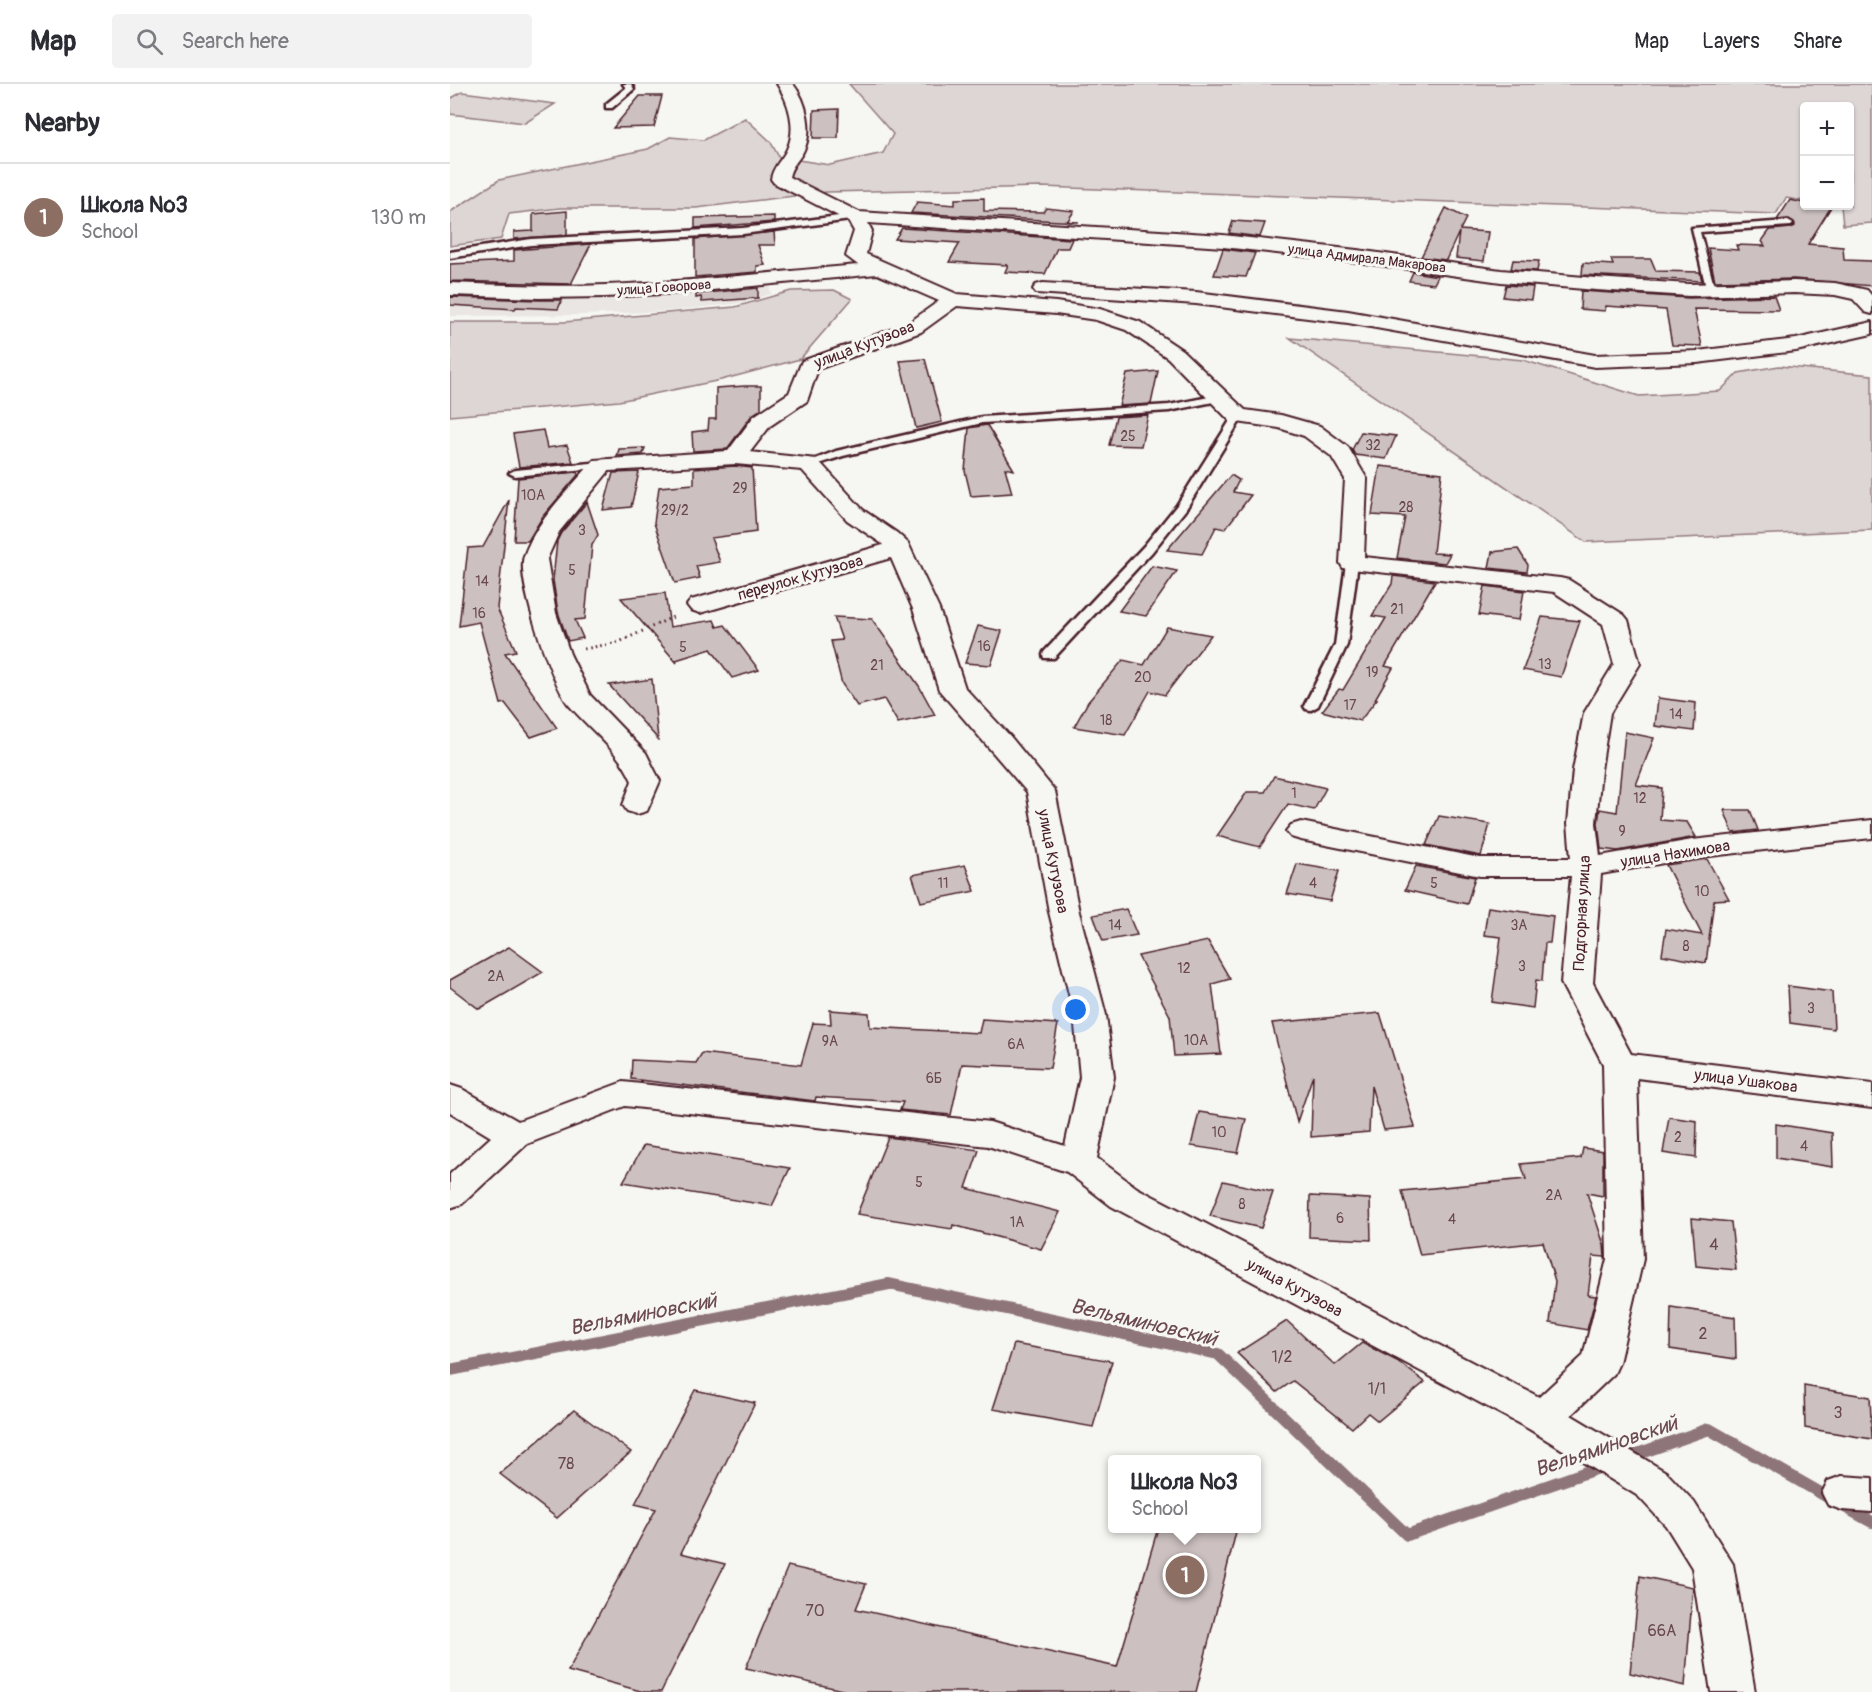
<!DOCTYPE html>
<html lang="en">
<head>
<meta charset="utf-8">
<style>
	:root { --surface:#fff; --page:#f2f2f3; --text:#2b2b33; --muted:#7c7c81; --line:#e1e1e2; --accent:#d1495b }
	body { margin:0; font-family:Pangolin,sans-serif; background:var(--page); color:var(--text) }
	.controls { position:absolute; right:18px; top:18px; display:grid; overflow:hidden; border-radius:6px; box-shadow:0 2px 4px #0004 }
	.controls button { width:54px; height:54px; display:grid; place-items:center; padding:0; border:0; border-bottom:2px solid var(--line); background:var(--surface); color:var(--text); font:30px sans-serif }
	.you { position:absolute; left:626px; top:926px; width:21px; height:21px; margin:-15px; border:4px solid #fff; border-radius:50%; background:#1a73e8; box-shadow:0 0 0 9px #1a73e833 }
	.badge { display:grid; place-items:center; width:39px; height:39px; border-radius:50%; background:var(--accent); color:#fff; font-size:20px; font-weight:700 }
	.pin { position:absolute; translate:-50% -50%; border:3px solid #fff; box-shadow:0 2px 6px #0006 }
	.popup { position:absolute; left:658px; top:1371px; width:153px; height:78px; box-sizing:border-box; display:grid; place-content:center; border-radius:6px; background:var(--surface); filter:drop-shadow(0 2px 4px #0005); font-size:20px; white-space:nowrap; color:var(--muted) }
	.popup b { font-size:22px; color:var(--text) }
	.popup::after { content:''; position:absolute; left:50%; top:100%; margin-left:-12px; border:12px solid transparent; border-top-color:var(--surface) }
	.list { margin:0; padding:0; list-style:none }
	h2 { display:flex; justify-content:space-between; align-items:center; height:78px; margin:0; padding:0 24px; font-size:26px }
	h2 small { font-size:20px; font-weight:400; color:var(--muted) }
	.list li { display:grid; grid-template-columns:39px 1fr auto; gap:18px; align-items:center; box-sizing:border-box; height:108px; padding:0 24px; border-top:2px solid var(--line) }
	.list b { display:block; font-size:22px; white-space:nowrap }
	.list p { margin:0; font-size:20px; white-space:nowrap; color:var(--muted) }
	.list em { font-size:20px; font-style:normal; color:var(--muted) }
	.icon { flex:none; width:33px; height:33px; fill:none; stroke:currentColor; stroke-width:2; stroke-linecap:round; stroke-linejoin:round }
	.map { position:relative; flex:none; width:1422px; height:1608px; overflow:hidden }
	header { display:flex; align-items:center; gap:36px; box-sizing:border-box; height:84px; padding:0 30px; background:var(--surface); border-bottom:2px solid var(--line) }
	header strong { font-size:28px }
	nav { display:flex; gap:33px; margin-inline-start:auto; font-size:21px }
	.search { width:420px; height:54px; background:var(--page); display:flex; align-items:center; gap:15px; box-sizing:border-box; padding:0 21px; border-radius:6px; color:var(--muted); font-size:22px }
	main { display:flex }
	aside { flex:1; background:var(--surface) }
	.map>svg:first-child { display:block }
</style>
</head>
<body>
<header>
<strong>Map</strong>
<div class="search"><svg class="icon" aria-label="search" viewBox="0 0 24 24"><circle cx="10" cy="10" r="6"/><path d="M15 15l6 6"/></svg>Search here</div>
<nav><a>Map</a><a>Layers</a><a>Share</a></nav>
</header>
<main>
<aside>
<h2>Nearby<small></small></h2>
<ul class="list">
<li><span class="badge" style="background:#8d6e63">1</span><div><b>Школа №3</b><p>School</p></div><em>130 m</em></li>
</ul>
</aside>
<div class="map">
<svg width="1422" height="1608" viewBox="0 0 1422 1608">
	<rect width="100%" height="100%" fill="#f6f6f2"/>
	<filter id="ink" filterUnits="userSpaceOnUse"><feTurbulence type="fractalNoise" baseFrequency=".0167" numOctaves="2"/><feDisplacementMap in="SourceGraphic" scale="12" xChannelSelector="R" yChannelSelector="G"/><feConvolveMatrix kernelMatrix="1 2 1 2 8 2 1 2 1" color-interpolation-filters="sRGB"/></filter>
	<g filter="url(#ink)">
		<path fill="#e9e6e3" d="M318,196l3,14 -30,9 -71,8 -90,4 -130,1v-25z"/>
		<g fill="#ddd6d5" stroke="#947a80" stroke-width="1.5">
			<path d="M399,0h1023v139l-29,2 -2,-19h-4h13v-100h-46v95l-18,-3 -10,16 -734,-27 -215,5 -131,16h-136l-51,6 -8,25 -51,7v-34l49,-32 149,-31 22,-12 34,3 41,-22 25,23 9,16 51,8 53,-12 10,-19z"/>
			<path d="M12,8l93,12 -30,19 -75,-9v-15z"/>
			<path d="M384,206l18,9 -52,60 -79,21 -102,21 -169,15v-94h114l171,-15 56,-16z"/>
			<path d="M840,254l233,22 116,36 81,-5 18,-18 41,-7 93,9v155l-286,12z"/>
		</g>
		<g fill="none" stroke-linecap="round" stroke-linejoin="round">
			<g stroke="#8e747a" stroke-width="12">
				<path d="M0,1286l439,-86 329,70 189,181 197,-69"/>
				<path d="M1176,1374l83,-29 122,70"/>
				<path d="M1393,1422l29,16"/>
			</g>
		</g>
		<g fill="#ccc1c0" stroke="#4a1f2b" stroke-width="1.5">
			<path d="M190,12h22l-8,31 -41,1z"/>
			<path d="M389,25l-1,29h-25l1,-28z"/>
			<path d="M534,114v13l59,1 3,-4 28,3 -7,11h12l-168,-9 6,-11 38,3v-6z"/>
			<path d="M1340,116l14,3v3l27,1 -23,37 35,3 1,13 28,1v25l-78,-7 -79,2 -7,-33 30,2 -2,-5 29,1 -3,-5 8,-11 21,-2 4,-2 -1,-4 -5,-3 -12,1z"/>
			<path d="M996,124l20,10 -6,12 28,2 -4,29 -28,-3 3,-26 -13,28 -25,-3z"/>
			<path d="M117,127v24l-53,4v-7l19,-1v-17z"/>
			<path d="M324,132v6l-79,6v-10z"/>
			<path d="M783,137l32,2 -5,14 -31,-4z"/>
			<path d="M452,144l170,11 -4,9h-11l-12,26 -40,-2 3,-7 -59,-3 11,-19 -65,-4z"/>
			<path d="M324,148l1,13h-17l7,20 -8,1v6l-62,5v-38z"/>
			<path d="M141,160l-20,40 -121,-3v-17l64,-3v-11z"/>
			<path d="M773,165l32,4 -9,24 -32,-2z"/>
			<path d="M1161,175h40l5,12 44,1 2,9 -120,-6 1,-12 30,2z"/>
			<path d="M1063,176l26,1 -2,10 -26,-2z"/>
			<path d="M963,188l25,4 -4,8 -25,-3z"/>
			<path d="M1056,201l27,2 -2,13 -28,-3z"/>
			<path d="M308,204v10l-56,4 -1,-5 -5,1v-4z"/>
			<path d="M1131,207l108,7 85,-2 5,14 -85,-1 8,37 -30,-1 -6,-35 -60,-4 -1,5 -25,-2z"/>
			<path d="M0,213l89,3h23l-4,9 -42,-2 -1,2 -65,-4z"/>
			<path d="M475,275l17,63 -26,6 -16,-67z"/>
			<path d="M708,287l-7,33 -32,2 8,-32z"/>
			<path d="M295,302h16v23l-9,6 -25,34 -34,2 -1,-19 16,-2 1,-11h7v-31z"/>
			<path d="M698,331l-7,31 -32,-1 7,-28z"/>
			<path d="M537,341l27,45 -9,-2 7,25 -41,3 -6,-25 4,-43z"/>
			<path d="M93,346l4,18 20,-3 6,17 -54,5 -6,-33z"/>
			<path d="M911,348l35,4 -10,23 -31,-4 -3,-5z"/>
			<path d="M195,364l-2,6 -26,2 2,-7z"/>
			<path d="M285,382l17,2 4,64 -45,6 9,24 -24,4 4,12 -25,5 -21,-60 5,-36 35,-3v-15z"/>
			<path d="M930,382l62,7 -9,80 17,1 -5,9 -48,-5 8,-41 -33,-2z"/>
			<path d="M127,388l1,3 -35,41 -15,25h-14l4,-63z"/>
			<path d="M189,388l-8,35 -28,3 10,-37z"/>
			<path d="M781,391l8,5 -6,12 18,3 -26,34 -9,-2 -14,27 -35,-4z"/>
			<path d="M59,416l-12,108 19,43 -11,2 52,75 -26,9 -26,-34 -4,1 -22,-82 -20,4 9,-78 15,-1z"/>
			<path d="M137,418l11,33 -6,10 -7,74 -10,1 8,18 -15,3 -10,-29 -5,-32 4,-39 4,-8z"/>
			<path d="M1068,465l10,16 -1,7 -38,-4 3,-16z"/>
			<path d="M702,482l25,5 -31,45 -27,-5z"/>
			<path d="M943,492l42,5 -50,85 8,2 -18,31h2l-17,22 -38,-10 17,-22 4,1 43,-72 -14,-2 20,-32z"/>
			<path d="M1035,502l39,5 -5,29 -40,-5z"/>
			<path d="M215,509l5,34 44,-7 3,7 8,-2 34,45 -27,8 -21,-29 -35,11 1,3 -56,-65z"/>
			<path d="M384,533l38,2 47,67 16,29 -37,8 -14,-24 -27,7 -15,-22 -11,-43 11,-1z"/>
			<path d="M1092,533l38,4 -19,56 -38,-7z"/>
			<path d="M528,542l24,5 -11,34 -26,-2z"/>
			<path d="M717,543l44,8 -46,60 -15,-4 -25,44 -51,-8 14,-25 35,-42 21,5z"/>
			<path d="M202,595l6,60 -49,-54z"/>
			<path d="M1208,614l38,5 -2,28 -39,-5z"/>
			<path d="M1175,648l29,6 -18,47 26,3 -2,32 27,2 9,15 -78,14 -17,-2 -3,-26 2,-14 17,3z"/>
			<path d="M824,692l52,12 -12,22 -26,-6 -28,43 -43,-11 30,-44h18z"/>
			<path d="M1274,726h26l8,20 -25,3z"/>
			<path d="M989,732l51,8 -9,32 -55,-11z"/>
			<path d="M1257,775l22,40 -15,1 -8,63 -44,-8 4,-26 36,6 -36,-70z"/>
			<path d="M847,780l42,7 -9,30 -43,-7z"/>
			<path d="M515,781l10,26 -54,11 -9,-27z"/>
			<path d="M966,782l59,11 -8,27 -62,-14z"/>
			<path d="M1038,823l65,9 -3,27h-5l-3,38 -6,-1 -3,28 -41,-6 9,-65 -17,-2z"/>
			<path d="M676,825l11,26 -34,6 -10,-26z"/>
			<path d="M758,857l22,38 -18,5 9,70 -47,2 -4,-40 -32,-60z"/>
			<path d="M59,863l34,25 -64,37 -29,-22v-7z"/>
			<path d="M1338,902l44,6 2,37 -44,-6z"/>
			<path d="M380,926l39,3 1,14 109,6 3,-14 76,5 -8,44 -88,-4 -11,51 -51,-5 3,-8 -87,-5 -1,4 -184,-22 1,-19 64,3 6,-10 99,12 12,-42 18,1z"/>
			<path d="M930,929l35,114 -31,3 -13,-44 -2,46 -58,5 2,-62 -16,47 -25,-99z"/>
			<path d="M749,1028l47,7 -8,34 -47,-7z"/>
			<path d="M1219,1033l28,4 -1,37 -33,-5z"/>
			<path d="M1326,1040l56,9 1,34 -57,-9z"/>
			<path d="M438,1053l91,13 -13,38 94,24 -19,37 -88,-24 -1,4 -95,-15z"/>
			<path d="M194,1061l146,23 -18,38 -149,-24z"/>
			<path d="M1133,1064l20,3v45l-16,-3 17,52 1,12 -12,-1 -5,39 8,1 -9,34 -37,-7 5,-42 -12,-39 -123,13 -18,-64 124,-12 -5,-15 60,-6z"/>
			<path d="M773,1097l50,11 -12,36 -51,-12z"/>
			<path d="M860,1112l60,3 1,41 -62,-3z"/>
			<path d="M1242,1134l39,4 5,48 -40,-4z"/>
			<path d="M1221,1223l64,10 1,42 -66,-10z"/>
			<path d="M837,1237l48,44 27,-22 35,18 28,21 -47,39 -10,-8 -16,15 -59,-47 -16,11 -40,-39z"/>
			<path d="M564,1260l98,17 -19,66 -100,-18z"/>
			<path d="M1354,1302l66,11 2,42 -67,-11z"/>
			<path d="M245,1306l60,13 -74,150 44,11 -64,128h-17l-76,-21 88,-162 -21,-5z"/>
			<path d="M124,1326l57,42 -74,66 -57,-44z"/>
			<path d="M708,1444h79l-41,164h-345l-105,-24 42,-102 78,18 -10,25 261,58z"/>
			<path d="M1190,1492l53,11 -8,99 -55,-13z"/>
		</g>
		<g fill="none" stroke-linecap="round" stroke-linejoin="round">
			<defs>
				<g id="lane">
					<path d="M173,0h8l3,5 -22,19h-6v-4l20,-16z"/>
					<path d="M405,130l5,3 -2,2 -115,15 -212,11 -81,13v-6l81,-13 212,-11z"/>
					<path d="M1338,137l5,3 -2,2 -91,6 15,58 -8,2 -15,-64z"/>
					<path d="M769,311l5,3 -1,2 -54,11 -187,12 -139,33 -34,11 -6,-3 33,-13 146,-34 187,-12z"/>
					<path d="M788,329l5,3 -57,93 -34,43 -98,106h-10l-1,-3 1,-3 100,-106 33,-41 56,-89z"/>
					<path d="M152,378l4,1v4l-91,9 -6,-3 6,-3z"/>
					<path d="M902,475l6,4 -11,82 -29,61 -7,4 -5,-1 -2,-3 31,-61 11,-82z"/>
				</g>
				<g id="street">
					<path d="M327,0h16c14,17 21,48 10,68 -5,9 -12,14 -14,25l70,35 364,23 134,15 144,20 95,8 93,6 105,-3 41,2 32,7 5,6v18l-7,-2 -12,-13 -18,-4 -41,-2 -105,3 -93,-6 -95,-8 -144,-20 -134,-15 -355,-24 4,8 -6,23 91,40 99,8 44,7 40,13 42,28 63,60 36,5 39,11 28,21 19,32 -3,78 196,21 9,2 55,35 4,5 12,44 -30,49 -9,57 -5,53 4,33 92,-16 180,-20v18l-180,20 -91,16 -8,109 38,71 241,30v24l-235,-30 6,181 -24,104 -5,11 -43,41 95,57 28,30 39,62 22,128h-44l-19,-124 -26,-42 -28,-30 -109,-67 -418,-223 -44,-34 -79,-26 -363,-40 -98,38 -65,60 -12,4v-34l41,-37 -41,-25v-27l12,4 56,32 105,-39 367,40 75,24 15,-69 -6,-62 -25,-103 -22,-120 -88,-102 -26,-81 -22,-51 -191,55 -9,-3 -4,-5 4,-5 192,-55 -2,-2 -34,-23 -45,-50 -67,-6 -126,7 -50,61 -12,27 9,54 14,41 20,41 56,58 14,28 -13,30 -10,3 -10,-3 -4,-6 9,-24c-14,-32 -42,-51 -64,-77 -16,-21 -52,-124 -44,-148 13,-37 45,-66 70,-96l134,-9 26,-35 35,-23 13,-32 105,-37 32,-23 -62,-27 -196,19 -76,4 -66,1 -89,-3v-12c52,2 104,4 156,2 84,-3 168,-13 252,-20l-12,-9 8,-25 -6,-10 -74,-38 -3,-4c2,-13 11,-19 16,-30 10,-21 2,-47 -10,-65zM507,222l99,8 40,6 30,10 42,28 62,63 49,7 25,8 27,20 14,23 -5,84 3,5 211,24 49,32 11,40 -30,49 -11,57 -5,53 3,35h-91l-179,-36 -10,3 -5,6 5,6 10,3 179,36h91l-10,107 42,81 4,195 -24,97 -44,41 -402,-209 -40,-30 17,-81 -8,-62 -27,-103 -24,-121 -45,-55 -45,-48 -26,-79 -31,-66 -11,-10 -34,-23 -46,-51 -67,-7 20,-26 37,-25 11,-32 103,-37z"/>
					<path d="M593,199l153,9 152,19 247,44 102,-4 99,-12 76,-17v12l-76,17 -99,12 -102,4 -247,-44 -152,-19 -160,-11 -3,-4 3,-4z"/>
					<path d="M1392,1392l30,2v34l-30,-2 -14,-5 -6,-12 6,-12z"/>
				</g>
			</defs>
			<use href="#lane" stroke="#4a1f2b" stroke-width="5"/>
			<use href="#street" stroke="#4a1f2b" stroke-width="4"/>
			<path stroke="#4a1f2b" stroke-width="3" stroke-dasharray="1.5 4" stroke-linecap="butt" d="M134,565l35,-7 56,-26"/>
			<use href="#lane" fill="#f6f6f2" fill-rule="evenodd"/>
			<use href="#street" fill="#f6f6f2" fill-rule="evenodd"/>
		</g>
	</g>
	<g text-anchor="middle" stroke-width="6" stroke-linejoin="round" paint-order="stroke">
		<g font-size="14" fill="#4a1f2b" stroke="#f6f6f2">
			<text transform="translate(917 174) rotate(7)" y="5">улица Адмирала Макарова</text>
			<text transform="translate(214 203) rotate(-4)" y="5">улица Говорова</text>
		</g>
		<g font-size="14" fill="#6a4850">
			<text x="678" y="357">25</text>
			<text x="923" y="366">32</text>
			<text x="290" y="409">29</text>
			<text x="83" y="416">10А</text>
			<text x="956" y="428">28</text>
			<text x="225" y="431">29/2</text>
			<text x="132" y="451">3</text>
			<text x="122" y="491">5</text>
			<text x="32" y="502">14</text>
			<text x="947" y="530">21</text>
			<text x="29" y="534">16</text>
			<text x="534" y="567">16</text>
			<text x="233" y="568">5</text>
			<text x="1095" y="585">13</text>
			<text x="427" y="586">21</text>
			<text x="922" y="593">19</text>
			<text x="693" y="598">20</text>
			<text x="900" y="626">17</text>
			<text x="1226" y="635">14</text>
			<text x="656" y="641">18</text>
			<text x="844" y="714">1</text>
			<text x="1190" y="719">12</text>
			<text x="1172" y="752">9</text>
			<text x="493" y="804">11</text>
			<text x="863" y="804">4</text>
			<text x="984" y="804">5</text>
			<text x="1252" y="812">10</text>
			<text x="665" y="846">14</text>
			<text x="1069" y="846">3А</text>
			<text x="1236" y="867">8</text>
			<text x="1072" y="887">3</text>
			<text x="734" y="889">12</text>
			<text x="46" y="897">2А</text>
			<text x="1361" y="929">3</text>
			<text x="746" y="961">10А</text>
			<text x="380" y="962">9А</text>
			<text x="566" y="965">6А</text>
			<text x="484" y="999">6Б</text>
			<text x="769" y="1053">10</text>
			<text x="1228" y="1058">2</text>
			<text x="1354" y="1067">4</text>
			<text x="469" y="1103">5</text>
			<text x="1104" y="1116">2А</text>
			<text x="792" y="1125">8</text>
			<text x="890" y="1139">6</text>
			<text x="1002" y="1140">4</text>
			<text x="567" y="1143">1А</text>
		</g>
		<g font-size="16" fill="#4a1f2b" stroke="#f6f6f2">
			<text transform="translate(414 260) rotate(-21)" y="6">улица Кутузова</text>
			<text transform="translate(350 493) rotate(-16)" y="6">переулок Кутузова</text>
			<text transform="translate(1225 769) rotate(-9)" y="6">улица Нахимова</text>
			<text transform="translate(604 777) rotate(79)" y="6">улица Кутузова</text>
			<text transform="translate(1131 829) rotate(-87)" y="6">Подгорная улица</text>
			<text transform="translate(1296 996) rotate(7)" y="6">улица Ушакова</text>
			<text transform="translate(845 1203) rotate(28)" y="6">улица Кутузова</text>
		</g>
		<g font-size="16" fill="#6a4850">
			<text x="1264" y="1166">4</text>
			<text x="1253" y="1255">2</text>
			<text x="832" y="1278">1/2</text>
			<text x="927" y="1310">1/1</text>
			<text x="1388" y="1334">3</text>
			<text x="116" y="1385">78</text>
			<text x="365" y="1532">70</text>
			<text x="1212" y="1552">66А</text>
		</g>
		<g font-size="21" font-style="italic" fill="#6c4a52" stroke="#f6f6f2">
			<text transform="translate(193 1230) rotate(-11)" y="7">Вельяминовский</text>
			<text transform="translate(694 1238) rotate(13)" y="7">Вельяминовский</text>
			<text transform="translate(1156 1362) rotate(-19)" y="7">Вельяминовский</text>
		</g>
	</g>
</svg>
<div class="controls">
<button>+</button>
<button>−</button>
</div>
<div class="you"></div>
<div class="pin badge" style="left:735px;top:1491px;background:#8d6e63">1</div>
<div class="popup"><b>Школа №3</b>School</div>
</div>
</main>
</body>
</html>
